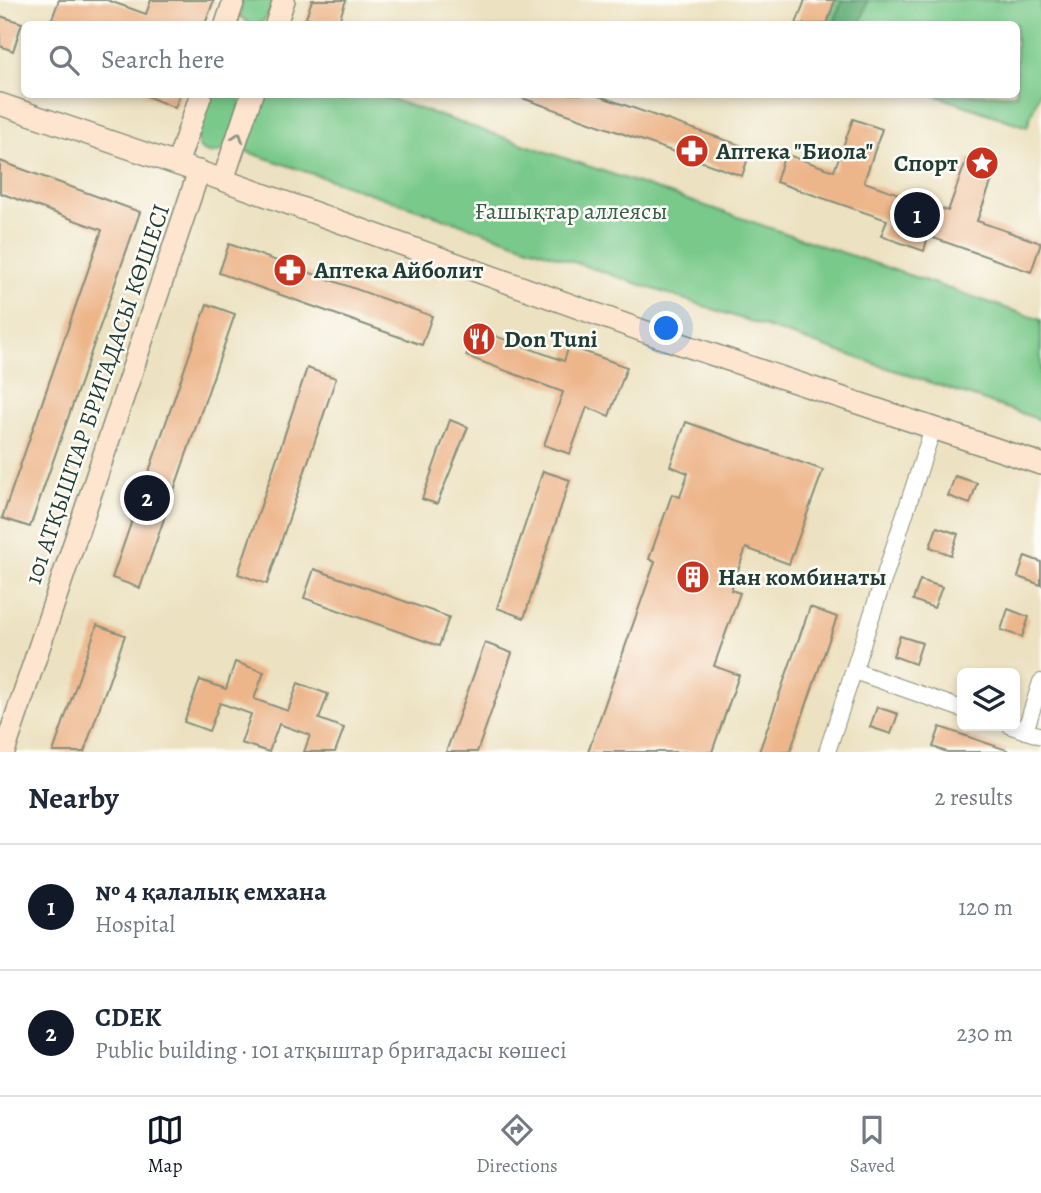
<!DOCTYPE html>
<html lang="en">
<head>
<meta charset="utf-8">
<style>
	:root { --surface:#fff; --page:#f6f6f7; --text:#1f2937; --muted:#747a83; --line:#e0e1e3; --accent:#111827 }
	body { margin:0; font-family:Alegreya,serif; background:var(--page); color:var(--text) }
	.controls { position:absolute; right:21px; bottom:21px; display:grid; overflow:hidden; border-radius:10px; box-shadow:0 4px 10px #0003 }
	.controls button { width:63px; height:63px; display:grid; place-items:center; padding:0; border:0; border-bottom:2px solid var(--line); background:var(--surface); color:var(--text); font:35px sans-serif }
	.you { position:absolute; left:667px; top:329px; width:24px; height:24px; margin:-18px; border:5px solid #fff; border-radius:50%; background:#1a73e8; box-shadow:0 0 0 10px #1a73e833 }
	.badge { display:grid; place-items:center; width:46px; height:46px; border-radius:50%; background:var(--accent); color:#fff; font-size:23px; font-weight:700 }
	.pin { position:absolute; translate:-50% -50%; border:4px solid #fff; box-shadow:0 2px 7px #0006 }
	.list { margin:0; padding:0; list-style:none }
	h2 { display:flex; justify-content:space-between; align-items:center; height:91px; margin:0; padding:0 28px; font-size:30px }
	h2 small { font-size:23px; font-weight:400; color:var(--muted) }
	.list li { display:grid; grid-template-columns:46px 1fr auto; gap:21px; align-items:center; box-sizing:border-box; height:126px; padding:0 28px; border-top:2px solid var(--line) }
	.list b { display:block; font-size:26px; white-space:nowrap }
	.list p { margin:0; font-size:23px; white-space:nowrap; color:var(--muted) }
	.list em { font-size:23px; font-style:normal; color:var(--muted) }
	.icon { flex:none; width:38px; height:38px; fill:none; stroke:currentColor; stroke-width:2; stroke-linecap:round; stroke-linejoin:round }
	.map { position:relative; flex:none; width:1041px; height:752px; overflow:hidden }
	.search { position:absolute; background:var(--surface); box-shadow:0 4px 10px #0003; left:21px; right:21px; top:21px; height:77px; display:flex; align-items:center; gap:18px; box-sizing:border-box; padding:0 24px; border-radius:10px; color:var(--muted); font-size:26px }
	.sheet { height:343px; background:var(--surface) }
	nav { display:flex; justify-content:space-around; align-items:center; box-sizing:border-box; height:98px; border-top:2px solid var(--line); background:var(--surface); font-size:19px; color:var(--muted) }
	nav a { display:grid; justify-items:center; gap:4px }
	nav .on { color:var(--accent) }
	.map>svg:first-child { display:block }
</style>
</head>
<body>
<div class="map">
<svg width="1041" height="752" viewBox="0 0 1041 752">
	<rect width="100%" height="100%" fill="#fdfcf7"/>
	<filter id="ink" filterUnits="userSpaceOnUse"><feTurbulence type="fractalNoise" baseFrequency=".0143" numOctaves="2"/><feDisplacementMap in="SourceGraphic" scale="14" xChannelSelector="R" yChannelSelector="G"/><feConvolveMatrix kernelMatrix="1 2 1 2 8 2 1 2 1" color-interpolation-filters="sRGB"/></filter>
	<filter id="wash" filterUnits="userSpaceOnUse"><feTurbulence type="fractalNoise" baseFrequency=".00686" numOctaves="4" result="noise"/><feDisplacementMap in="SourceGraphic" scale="28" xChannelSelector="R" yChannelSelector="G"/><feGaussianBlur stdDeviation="1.57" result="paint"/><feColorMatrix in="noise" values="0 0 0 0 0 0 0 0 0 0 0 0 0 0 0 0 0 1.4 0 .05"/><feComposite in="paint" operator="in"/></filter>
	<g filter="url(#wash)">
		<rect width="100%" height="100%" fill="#ece1c0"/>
		<g fill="#79c98a" stroke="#4c835f" stroke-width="2">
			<path d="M242,0h33c-5,16 -19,38 -35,15z"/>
			<path d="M835,0h206v87l-14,40 -93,-32 82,-1v-70h-189z"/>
			<path d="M376,94l665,226v100l-796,-269 19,-56h63l16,5 2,-5z"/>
			<path d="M211,95h32c-4,12 -11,44 -18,53 -4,4 -11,6 -16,5 -25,-4 -3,-44 2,-58z"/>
		</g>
		<path fill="#62ad76" stroke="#407555" stroke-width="2" d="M842,0h26l-8,24h-26z"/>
		<g id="blocks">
			<g fill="#edb58a">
				<path d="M59,0h48l39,14 5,-14h63l-9,24h-155z"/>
				<path d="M312,0h34l-8,24h-34z"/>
				<path d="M805,0h30l-8,24h-31z"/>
				<path d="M0,16l22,7 -9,28 -13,-5z"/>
				<path d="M142,94h38l-5,14z"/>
				<path d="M511,94h82l158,55 -9,27z"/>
				<path d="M853,119l29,10 -18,53 84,29 19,-53 29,11 -19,52 64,22 -10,29 -103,-36 -4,15 -43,-15 6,-16 -111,-38 9,-28 49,17z"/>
				<path d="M0,161l140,51 -110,315 -28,-9 100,-288 -102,-37z"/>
				<path d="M229,244l203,72 -10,29 -203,-72z"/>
				<path d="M207,304l28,10 -95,274 -28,-10z"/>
				<path d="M476,329l88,32 5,-15 58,21 -18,49 -22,-9 -17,47 -26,-9 19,-53 -97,-36z"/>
				<path d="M307,368l29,10 -69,206 -29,-10z"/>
				<path d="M450,420l18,7 -31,77 -15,-5z"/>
				<path d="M686,422l137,48 -34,94 -43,-16 -15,42 9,3 -26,73 25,9 -27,77h-124l67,-190 -6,-3 23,-65 8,3 8,-24 -18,-7z"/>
				<path d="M543,471l27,9 -46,138 -27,-10z"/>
				<path d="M955,476l22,7 -7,21 -22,-8z"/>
				<path d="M937,527l21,7 -7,21 -21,-8z"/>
				<path d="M1025,556l16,6v23l-23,-8z"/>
				<path d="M314,569l135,48 -10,29 -135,-48z"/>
				<path d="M920,580l22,7 -8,21 -21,-8z"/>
				<path d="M810,607l27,10 -47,135h-31z"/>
				<path d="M1008,609l21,8 -7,20 -21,-7z"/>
				<path d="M97,625l28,10 -41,117h-31z"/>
				<path d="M900,636l22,7 -7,21 -22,-8z"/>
				<path d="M485,643l27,10 -35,99h-31z"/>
				<path d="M235,662l29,10 -10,27 34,12 10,-28 30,11 -9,25 25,9 -9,24h-31l6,-17 -31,-11 -10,28 -28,-9 10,-29 -31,-11 -11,28 -25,-9 16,-42 26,9z"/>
				<path d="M877,707l21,7 -7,20 -21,-7z"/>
				<path d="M940,727l67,23 -1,2h-59l-14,-5z"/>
			</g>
		</g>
	</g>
	<g filter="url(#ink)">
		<use href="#blocks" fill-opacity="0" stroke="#868f7a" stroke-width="2"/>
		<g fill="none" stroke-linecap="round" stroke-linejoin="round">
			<defs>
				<g id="street">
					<path d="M854,671l108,38"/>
					<path d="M1011,726l30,10"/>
					<path d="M1025,731l16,-49"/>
					<path d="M827,752l106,-324"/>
				</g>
				<g id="secondary">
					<path d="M226,24l8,-24"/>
					<path d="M276,24l8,-24"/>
					<path d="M0,104l223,76 437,157 381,127"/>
					<path d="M177,164l24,-70"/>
					<path d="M223,180l29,-86"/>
					<path d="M4,752l195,-581"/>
				</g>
			</defs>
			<use href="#street" stroke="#868f7a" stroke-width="18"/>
			<use href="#secondary" stroke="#868f7a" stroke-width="24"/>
			<use href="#street" stroke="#fff" stroke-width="16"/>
			<use href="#secondary" stroke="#fde5d0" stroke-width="21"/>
		</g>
		<defs><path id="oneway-chevron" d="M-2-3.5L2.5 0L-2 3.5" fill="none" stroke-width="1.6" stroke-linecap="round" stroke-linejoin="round" transform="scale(1.75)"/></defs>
		<use stroke="#8e9182" href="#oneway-chevron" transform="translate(238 137) rotate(-71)"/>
	</g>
	<defs>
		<symbol id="pharmacy-disc" viewBox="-11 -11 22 22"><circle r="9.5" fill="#c8321e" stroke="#fdfcf7"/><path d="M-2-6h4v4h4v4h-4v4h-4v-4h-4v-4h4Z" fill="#fff"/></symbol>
		<symbol id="sight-disc" viewBox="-11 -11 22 22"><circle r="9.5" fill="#c8321e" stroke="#fdfcf7"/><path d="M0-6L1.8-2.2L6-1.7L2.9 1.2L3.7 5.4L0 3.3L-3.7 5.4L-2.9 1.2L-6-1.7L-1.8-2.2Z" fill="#fff"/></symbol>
		<symbol id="restaurant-disc" viewBox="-11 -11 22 22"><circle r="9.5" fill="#c8321e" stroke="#fdfcf7"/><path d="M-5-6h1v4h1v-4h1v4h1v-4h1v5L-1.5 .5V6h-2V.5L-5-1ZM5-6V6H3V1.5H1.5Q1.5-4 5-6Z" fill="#fff"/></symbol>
		<symbol id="building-disc" viewBox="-11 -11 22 22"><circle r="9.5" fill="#c8321e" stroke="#fdfcf7"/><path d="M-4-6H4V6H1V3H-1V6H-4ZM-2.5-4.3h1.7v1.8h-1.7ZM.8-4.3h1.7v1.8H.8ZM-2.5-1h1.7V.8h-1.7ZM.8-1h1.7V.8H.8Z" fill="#fff"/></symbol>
	</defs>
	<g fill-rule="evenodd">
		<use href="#pharmacy-disc" x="673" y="132" width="38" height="38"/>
		<use href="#sight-disc" x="963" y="144" width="38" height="38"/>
		<use href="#pharmacy-disc" x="271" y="251" width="38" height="38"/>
		<use href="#restaurant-disc" x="460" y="320" width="38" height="38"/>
		<use href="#building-disc" x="674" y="558" width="38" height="38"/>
	</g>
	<g text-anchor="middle" stroke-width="5" stroke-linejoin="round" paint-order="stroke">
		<g font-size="24" font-weight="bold" fill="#1f3d34" stroke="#fdfcf7" text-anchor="start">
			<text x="716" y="159">Аптека "Биола"</text>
			<text x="958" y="171" text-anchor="end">Спорт</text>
			<text x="314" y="278">Аптека Айболит</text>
			<text x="504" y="347">Don Tuni</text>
			<text x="718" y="585">Нан комбинаты</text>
		</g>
		<g font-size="24" fill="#36604a" stroke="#fdfcf7">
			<text x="571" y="219">Ғашықтар аллеясы</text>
		</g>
		<g font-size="24" fill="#1f3d34" stroke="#fdfcf7">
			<text transform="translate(97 394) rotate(-71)" y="8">101 АТҚЫШТАР БРИГАДАСЫ КӨШЕСІ</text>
		</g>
	</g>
</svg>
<div class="controls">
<button><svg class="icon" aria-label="layers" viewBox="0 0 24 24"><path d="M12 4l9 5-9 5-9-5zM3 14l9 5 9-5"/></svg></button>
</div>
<div class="you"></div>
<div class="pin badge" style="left:917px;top:215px">1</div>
<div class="pin badge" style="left:147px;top:498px">2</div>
<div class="search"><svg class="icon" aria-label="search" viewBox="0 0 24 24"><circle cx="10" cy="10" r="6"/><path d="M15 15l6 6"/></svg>Search here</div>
</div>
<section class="sheet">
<h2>Nearby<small>2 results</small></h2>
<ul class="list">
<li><span class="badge">1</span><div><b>№ 4 қалалық емхана</b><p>Hospital</p></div><em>120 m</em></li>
<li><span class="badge">2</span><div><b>CDEK</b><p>Public building · 101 атқыштар бригадасы көшесі</p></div><em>230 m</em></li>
</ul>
</section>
<nav>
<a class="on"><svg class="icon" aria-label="map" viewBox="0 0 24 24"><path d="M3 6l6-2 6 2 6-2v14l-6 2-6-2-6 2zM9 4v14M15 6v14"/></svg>Map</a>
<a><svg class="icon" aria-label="directions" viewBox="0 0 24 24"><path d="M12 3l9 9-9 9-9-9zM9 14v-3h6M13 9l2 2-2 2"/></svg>Directions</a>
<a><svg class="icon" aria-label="saved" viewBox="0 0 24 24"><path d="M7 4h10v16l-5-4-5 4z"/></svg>Saved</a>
</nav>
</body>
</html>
